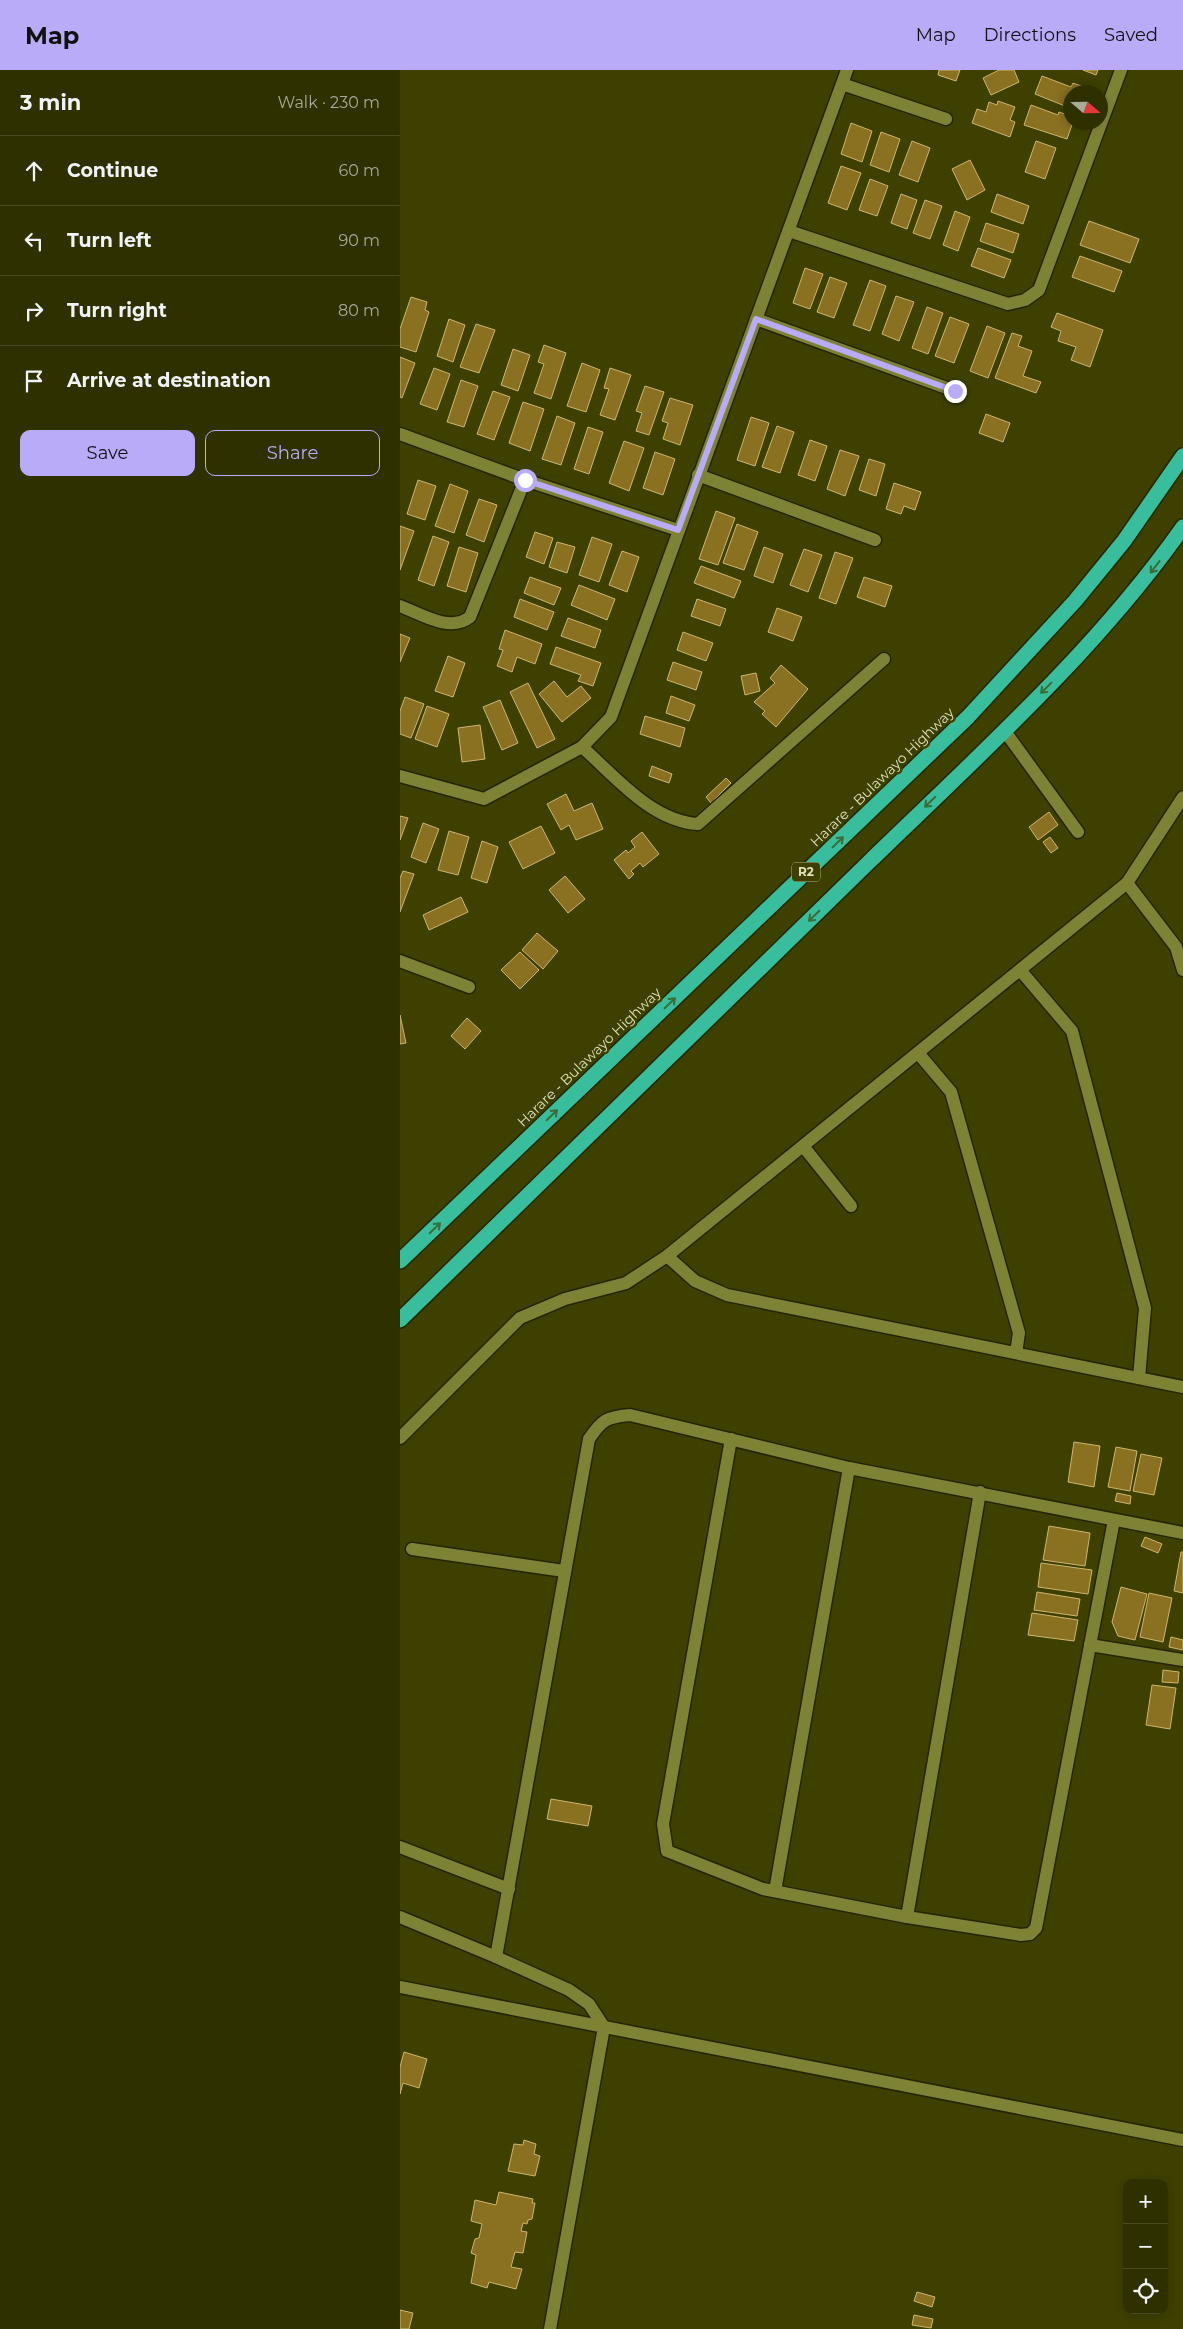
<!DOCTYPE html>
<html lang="en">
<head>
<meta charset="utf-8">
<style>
	:root { --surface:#2e3000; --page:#3a3c0f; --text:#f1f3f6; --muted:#a7a999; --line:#494b22; --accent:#b9abf7 }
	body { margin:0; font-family:Montserrat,sans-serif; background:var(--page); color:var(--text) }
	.controls { position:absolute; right:15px; bottom:15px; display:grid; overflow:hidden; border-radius:10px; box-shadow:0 2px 8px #0003 }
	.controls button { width:45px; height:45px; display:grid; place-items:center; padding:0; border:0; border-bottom:1px solid var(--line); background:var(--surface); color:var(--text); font:25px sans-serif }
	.compass { position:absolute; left:663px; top:15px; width:45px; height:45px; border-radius:50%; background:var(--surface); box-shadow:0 2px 8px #0003; rotate:110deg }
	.stop { position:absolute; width:15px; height:15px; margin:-11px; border:4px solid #b9abf7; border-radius:50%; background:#fff }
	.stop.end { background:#b9abf7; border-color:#fff; box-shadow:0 1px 5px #0008 }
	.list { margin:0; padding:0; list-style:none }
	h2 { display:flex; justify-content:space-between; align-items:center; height:65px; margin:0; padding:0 20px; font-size:21px }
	h2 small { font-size:16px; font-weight:400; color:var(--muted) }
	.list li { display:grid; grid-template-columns:32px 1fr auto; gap:15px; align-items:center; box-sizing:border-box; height:70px; padding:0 20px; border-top:1px solid var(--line) }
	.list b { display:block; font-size:19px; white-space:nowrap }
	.list em { font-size:16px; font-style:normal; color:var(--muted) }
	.actions { display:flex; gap:10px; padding:15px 20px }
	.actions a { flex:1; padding:11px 0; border:1px solid var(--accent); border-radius:10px; text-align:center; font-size:18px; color:var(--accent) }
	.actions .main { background:var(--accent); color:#111 }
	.icon { flex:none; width:28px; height:28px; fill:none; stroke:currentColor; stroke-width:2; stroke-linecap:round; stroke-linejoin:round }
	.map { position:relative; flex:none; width:783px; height:2259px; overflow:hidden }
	header { display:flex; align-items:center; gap:30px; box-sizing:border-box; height:70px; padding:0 25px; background:var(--accent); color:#111 }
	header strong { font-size:24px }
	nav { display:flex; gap:28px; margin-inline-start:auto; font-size:18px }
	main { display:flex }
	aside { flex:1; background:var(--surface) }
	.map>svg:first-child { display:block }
</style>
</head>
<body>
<header>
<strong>Map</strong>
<nav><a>Map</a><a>Directions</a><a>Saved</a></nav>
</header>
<main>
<aside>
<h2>3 min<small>Walk · 230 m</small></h2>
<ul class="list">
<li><svg class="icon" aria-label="ahead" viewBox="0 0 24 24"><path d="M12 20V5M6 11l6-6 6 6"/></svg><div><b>Continue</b></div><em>60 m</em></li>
<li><svg class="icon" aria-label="left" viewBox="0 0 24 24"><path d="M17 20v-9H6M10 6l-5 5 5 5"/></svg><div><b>Turn left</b></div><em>90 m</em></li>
<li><svg class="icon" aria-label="right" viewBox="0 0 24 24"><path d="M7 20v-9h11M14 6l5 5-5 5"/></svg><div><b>Turn right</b></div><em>80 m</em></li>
<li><svg class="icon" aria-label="arrive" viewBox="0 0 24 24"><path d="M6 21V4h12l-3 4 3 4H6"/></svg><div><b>Arrive at destination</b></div></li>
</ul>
<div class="actions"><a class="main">Save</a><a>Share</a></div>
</aside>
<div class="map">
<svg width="783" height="2259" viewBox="0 0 783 2259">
	<rect width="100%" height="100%" fill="#3e4000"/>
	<g fill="#897121" stroke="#ceb66a">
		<path d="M539,0h21l-4,11 -18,-6z"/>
		<path d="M599,0h15l5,12 -28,13 -8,-17z"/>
		<path d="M683,0h15l-2,5z"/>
		<path d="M642,6l29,11 2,-4 14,5 -1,4h-16v16l-35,-14z"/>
		<path d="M598,31l17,6 -5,13 5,2 -5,15 -38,-14 5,-14 9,3 3,-10 8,3z"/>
		<path d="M631,35l27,10 1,-3 11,4v6h3l-6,17 -43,-14z"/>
		<path d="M451,53l21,8 -10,31 -21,-8z"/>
		<path d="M481,62l19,7 -11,33 -19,-7z"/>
		<path d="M512,71l18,7 -12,34 -19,-7z"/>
		<path d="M636,71l20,7 -11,31 -20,-7z"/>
		<path d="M570,90l15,30 -18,10 -15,-31z"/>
		<path d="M441,96l20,7 -14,37 -19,-7z"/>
		<path d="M470,109l18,7 -11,30 -18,-6z"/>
		<path d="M501,124l16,6 -10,29 -16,-6z"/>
		<path d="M597,124l32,12 -6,18 -32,-12z"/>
		<path d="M525,130l17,6 -12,33 -17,-6z"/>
		<path d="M555,141l15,6 -12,34 -15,-6z"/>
		<path d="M689,151l50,18 -9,24 -50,-18z"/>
		<path d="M586,153l33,11 -6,19 -33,-12z"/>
		<path d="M578,178l33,12 -7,18 -33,-12z"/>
		<path d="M680,186l42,15 -8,21 -42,-15z"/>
		<path d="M405,198l18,6 -13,35 -17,-6z"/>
		<path d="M430,207l17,6 -13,35 -17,-6z"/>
		<path d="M470,210l16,6 -16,45 -17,-6z"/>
		<path d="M496,226l18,6 -15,39 -17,-7z"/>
		<path d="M11,227l16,5 -2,8 4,2 -13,40 -16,-5v-18z"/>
		<path d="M527,237l16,6 -15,41 -16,-6z"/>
		<path d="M657,243l46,17 -13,37 -19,-7 5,-13 -18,-6 3,-10 -10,-4z"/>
		<path d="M550,247l19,7 -15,39 -19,-7z"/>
		<path d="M49,249l16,6 -12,37 -16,-6z"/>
		<path d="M76,254l19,6 -16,43 -19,-6z"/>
		<path d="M587,256l18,7 -17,45 -18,-7z"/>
		<path d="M612,263l10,3 -4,10 14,5 -9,25 18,6 -5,11 -41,-15z"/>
		<path d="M144,275l22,8 -15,46 -17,-6 10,-29 -6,-2z"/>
		<path d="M113,279l17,6 -12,36 -17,-6z"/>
		<path d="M0,287l15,6 -13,35 -2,-1z"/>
		<path d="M182,293l18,7 -14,42 -19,-6z"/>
		<path d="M34,298l16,6 -13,36 -17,-6z"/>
		<path d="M210,298l21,7 -16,45 -15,-5 9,-26 -5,-1z"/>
		<path d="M61,310l17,6 -14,41 -17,-5z"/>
		<path d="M245,316l19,6 -15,43 -13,-4 6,-18 -6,-2z"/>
		<path d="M93,321l17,6 -16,43 -17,-6z"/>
		<path d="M270,328l23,7 -13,40 -17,-6 5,-16 -6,-2z"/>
		<path d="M123,332l21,7 -14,42 -21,-8z"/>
		<path d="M586,344l24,9 -7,19 -24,-9z"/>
		<path d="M157,346l18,7 -14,42 -19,-6z"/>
		<path d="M351,347l18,6 -14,43 -18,-6z"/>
		<path d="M377,356l17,6 -14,41 -18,-6z"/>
		<path d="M188,357l15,5 -14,42 -15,-5z"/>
		<path d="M410,370l17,6 -12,35 -17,-6z"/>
		<path d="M224,371l20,7 -15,43 -20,-8z"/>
		<path d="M440,380l19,6 -14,40 -18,-7z"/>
		<path d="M255,382l20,7 -12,36 -20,-7z"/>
		<path d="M469,389l16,5 -9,32 -17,-6z"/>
		<path d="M18,410l18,6 -11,34 -18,-6z"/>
		<path d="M494,413l27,9 -6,18 -11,-4 -3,8 -15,-5z"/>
		<path d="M50,414l18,7 -14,42 -19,-7z"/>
		<path d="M79,429l18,6 -13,37 -18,-7z"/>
		<path d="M316,441l19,7 -17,47 -19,-6z"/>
		<path d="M337,454l21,8 -14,38 -21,-7z"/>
		<path d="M0,456l14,5 -14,39z"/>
		<path d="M135,462l18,6 -9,26 -18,-7z"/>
		<path d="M33,466l16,6 -15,44 -16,-6z"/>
		<path d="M192,467l20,7 -13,38 -20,-7z"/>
		<path d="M157,472l18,5 -8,26 -18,-6z"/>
		<path d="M59,477l19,6 -12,39 -19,-6z"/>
		<path d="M364,477l19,7 -10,29 -19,-7z"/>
		<path d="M404,479l18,6 -14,37 -18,-7z"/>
		<path d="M222,481l17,6 -12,35 -18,-7z"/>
		<path d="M435,482l18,6 -17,46 -17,-6z"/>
		<path d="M301,496l40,15 -7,17 -40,-15z"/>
		<path d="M130,507l31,11 -7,17 -30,-12z"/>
		<path d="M464,507l28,9 -7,21 -28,-10z"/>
		<path d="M179,515l36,14 -8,21 -36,-15z"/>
		<path d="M120,529l34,13 -7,18 -33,-13z"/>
		<path d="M297,529l29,10 -6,17 -29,-10z"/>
		<path d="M377,538l25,9 -9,24 -25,-9z"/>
		<path d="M168,548l33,12 -6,18 -34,-12z"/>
		<path d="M105,560l37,14 -7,20 -18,-7 -5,15 -15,-6 6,-16 -4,-1z"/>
		<path d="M283,562l30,11 -7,18 -29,-11z"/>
		<path d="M0,564l10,4 -10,24z"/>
		<path d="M156,577l45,16 -8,23 -15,-5 3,-6 -31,-11z"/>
		<path d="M48,586l17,7 -12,34 -18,-6z"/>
		<path d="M273,592l29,10 -6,18 -29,-10z"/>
		<path d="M381,595l27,24 -32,38 -14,-13 3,-3 -11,-9 21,-19 -5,-5z"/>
		<path d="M356,603l4,18 -15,4 -4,-19z"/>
		<path d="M154,611l13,16 14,-11 10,12 -29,24 -23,-28z"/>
		<path d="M128,613l27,56 -18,9 -27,-56z"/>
		<path d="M271,626l24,9 -6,16 -23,-8z"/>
		<path d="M5,627l19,7 -13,34 -11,-4v-23z"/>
		<path d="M100,630l18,43 -16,7 -19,-43z"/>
		<path d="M27,636l22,8 -12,33 -22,-8z"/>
		<path d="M245,646l40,12 -5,19 -40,-13z"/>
		<path d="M80,655l5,34 -23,3 -4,-34z"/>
		<path d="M252,696l20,8 -3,9 -20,-7z"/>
		<path d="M326,708l5,5 -20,20 -5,-6z"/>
		<path d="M166,724l8,17 18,-8 11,26 -27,11 -7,-15 -8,5 -14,-26z"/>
		<path d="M649,742l9,13 -20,15 -9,-13z"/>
		<path d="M0,746l8,2 -8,22z"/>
		<path d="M23,753l16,6 -13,34 -15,-6z"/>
		<path d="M141,756l14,27 -32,16 -14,-27z"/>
		<path d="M49,761l20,6 -11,38 -20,-5z"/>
		<path d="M242,762l17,22 -16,13 -3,-4 -9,8 3,3 -5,5 -15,-19 12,-10 2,3 7,-6 -4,-6z"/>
		<path d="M650,767l8,11 -7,5 -8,-11z"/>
		<path d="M82,771l16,6 -11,36 -16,-5z"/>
		<path d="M3,801l11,3 -14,38v-34z"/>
		<path d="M165,806l20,23 -17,14 -19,-23z"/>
		<path d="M61,827l7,15 -39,18 -6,-15z"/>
		<path d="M137,863l21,18 -15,18 -21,-19z"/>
		<path d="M120,882l19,18 -19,19 -19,-19z"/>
		<path d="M0,945l6,28 -6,1z"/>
		<path d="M67,948l14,13 -16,18 -14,-13z"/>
		<path d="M674,1372l26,4 -6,41 -26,-5z"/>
		<path d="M716,1377l21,4 -7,40 -22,-4z"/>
		<path d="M741,1384l21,4 -8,37 -21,-4z"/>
		<path d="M717,1423l14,3 -1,8 -15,-3z"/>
		<path d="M649,1456l41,7 -5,33 -42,-6z"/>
		<path d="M745,1467l17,7 -4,9 -17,-7z"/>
		<path d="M781,1482h2v41l-9,-2z"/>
		<path d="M641,1493l51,7 -4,24 -50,-7z"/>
		<path d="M721,1517l26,7 -12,46 -17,-4 -6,-14z"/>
		<path d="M637,1522l43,7 -3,17 -43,-6z"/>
		<path d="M749,1523l23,5 -9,44 -23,-5z"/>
		<path d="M632,1543l46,7 -4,21 -46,-6z"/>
		<path d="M771,1567l12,3v10l-14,-3z"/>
		<path d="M763,1600l16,2 -1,11 -16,-1z"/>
		<path d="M752,1615l24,3 -6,41 -24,-4z"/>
		<path d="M151,1729l41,7 -4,20 -41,-7z"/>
		<path d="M4,1982l23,7 -8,29 -16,-5 -3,11v-27z"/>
		<path d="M124,2070l12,4 -2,10 6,2 -5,20 -27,-5 6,-27 9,1z"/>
		<path d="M99,2122l34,7 -1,4h3l-3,16 -4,1 -1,4 -4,-1 -2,8 6,1 -4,21 -8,-1 -4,15 11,2 -6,20 -27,-7 -2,6 -16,-5 5,-28 -5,-2 4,-14 4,-1 3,-14 -11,-3 4,-21 21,5z"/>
		<path d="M517,2222l18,5 -3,10 -18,-6z"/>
		<path d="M0,2240l13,3 -4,16h-9z"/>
		<path d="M514,2245l19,4 -2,9 -19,-3z"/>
	</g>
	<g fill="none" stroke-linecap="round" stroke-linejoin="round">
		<defs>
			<g id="minor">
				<path d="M442,14l104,35"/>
				<path d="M389,161l219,73 17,-4 14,-10 82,-220"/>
				<path d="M356,249l199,72"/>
				<path d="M0,364l125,46 153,50"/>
				<path d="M298,405l177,65"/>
				<path d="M0,536c21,8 50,27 70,11l55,-137"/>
				<path d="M604,660l74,102"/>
				<path d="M182,677c33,29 69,74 116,77l186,-165"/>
				<path d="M0,706l84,23 98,-52 29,-30 236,-647"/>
				<path d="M727,813l49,64 7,23"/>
				<path d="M0,891l69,26"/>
				<path d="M620,900l52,61 73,277 -6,70"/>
				<path d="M518,983l33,39 68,241 -3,20"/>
				<path d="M403,1076l48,60"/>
				<path d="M267,1186l28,25 32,14 456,92"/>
				<path d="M0,1368l120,-120 45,-19 61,-16 41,-27 460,-373 56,-86"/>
				<path d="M331,1369l-68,385 4,27 96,38 144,28 114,18 9,-1 6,-6 78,-408"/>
				<path d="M12,1479l152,22"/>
				<path d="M690,1575l93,15"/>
				<path d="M0,1777l109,42"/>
				<path d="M375,1821l74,-423"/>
				<path d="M0,1847l96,40 73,33 20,14 15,23 -54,302"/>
				<path d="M507,1847l73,-425"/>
				<path d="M96,1887l93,-518c13,-19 17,-22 41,-24l219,53 334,65"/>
				<path d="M0,1917l783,153"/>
			</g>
			<g id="highway">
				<path d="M0,1191l568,-544 107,-116 49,-60 59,-85"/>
				<path d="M0,1250c156,-153 313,-305 469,-458 109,-106 226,-210 314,-335"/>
			</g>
		</defs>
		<use href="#minor" stroke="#242600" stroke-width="15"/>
		<use href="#highway" stroke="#242600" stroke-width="18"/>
		<use href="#minor" stroke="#7e8235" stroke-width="12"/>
		<use href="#highway" stroke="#38be9c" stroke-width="15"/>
	</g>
	<defs><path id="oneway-shaft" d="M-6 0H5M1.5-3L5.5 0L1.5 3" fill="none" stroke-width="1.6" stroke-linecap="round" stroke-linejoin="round" transform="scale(1.25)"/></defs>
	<g stroke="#3c6c37">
		<use href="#oneway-shaft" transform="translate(755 497) rotate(128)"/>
		<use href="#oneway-shaft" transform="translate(646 618) rotate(135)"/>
		<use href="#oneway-shaft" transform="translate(530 732) rotate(136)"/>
		<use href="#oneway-shaft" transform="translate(438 772) rotate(-44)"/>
		<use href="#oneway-shaft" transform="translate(414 846) rotate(136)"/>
		<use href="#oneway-shaft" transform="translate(270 933) rotate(-44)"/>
		<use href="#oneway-shaft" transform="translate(152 1045) rotate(-44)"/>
		<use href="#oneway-shaft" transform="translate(35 1158) rotate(-44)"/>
	</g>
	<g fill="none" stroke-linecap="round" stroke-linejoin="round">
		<path stroke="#b9abf7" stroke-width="6" d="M125,410l153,50 78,-211 199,72"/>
	</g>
	<g text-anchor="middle" stroke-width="5" stroke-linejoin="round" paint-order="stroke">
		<rect fill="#3e4000" stroke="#adb183" stroke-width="1" x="392" y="792.5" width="28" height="19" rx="4"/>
		<g font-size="12" font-weight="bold" fill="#dde1bb">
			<text x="406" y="806">R2</text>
		</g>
		<g font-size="14" fill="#dde1bb" stroke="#3e4000">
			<text transform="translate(482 707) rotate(-44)" y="5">Harare - Bulawayo Highway</text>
			<text transform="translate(189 987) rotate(-44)" y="5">Harare - Bulawayo Highway</text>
		</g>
	</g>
</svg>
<div class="controls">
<button>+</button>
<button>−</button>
<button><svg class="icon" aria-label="locate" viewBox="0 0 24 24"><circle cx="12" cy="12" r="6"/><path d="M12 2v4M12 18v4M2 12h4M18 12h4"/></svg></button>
</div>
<svg class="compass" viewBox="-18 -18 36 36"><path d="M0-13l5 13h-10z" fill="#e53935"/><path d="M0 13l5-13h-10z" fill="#a7a999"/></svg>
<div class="stop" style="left:125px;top:410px"></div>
<div class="stop end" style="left:555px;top:321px"></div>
</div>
</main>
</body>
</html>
